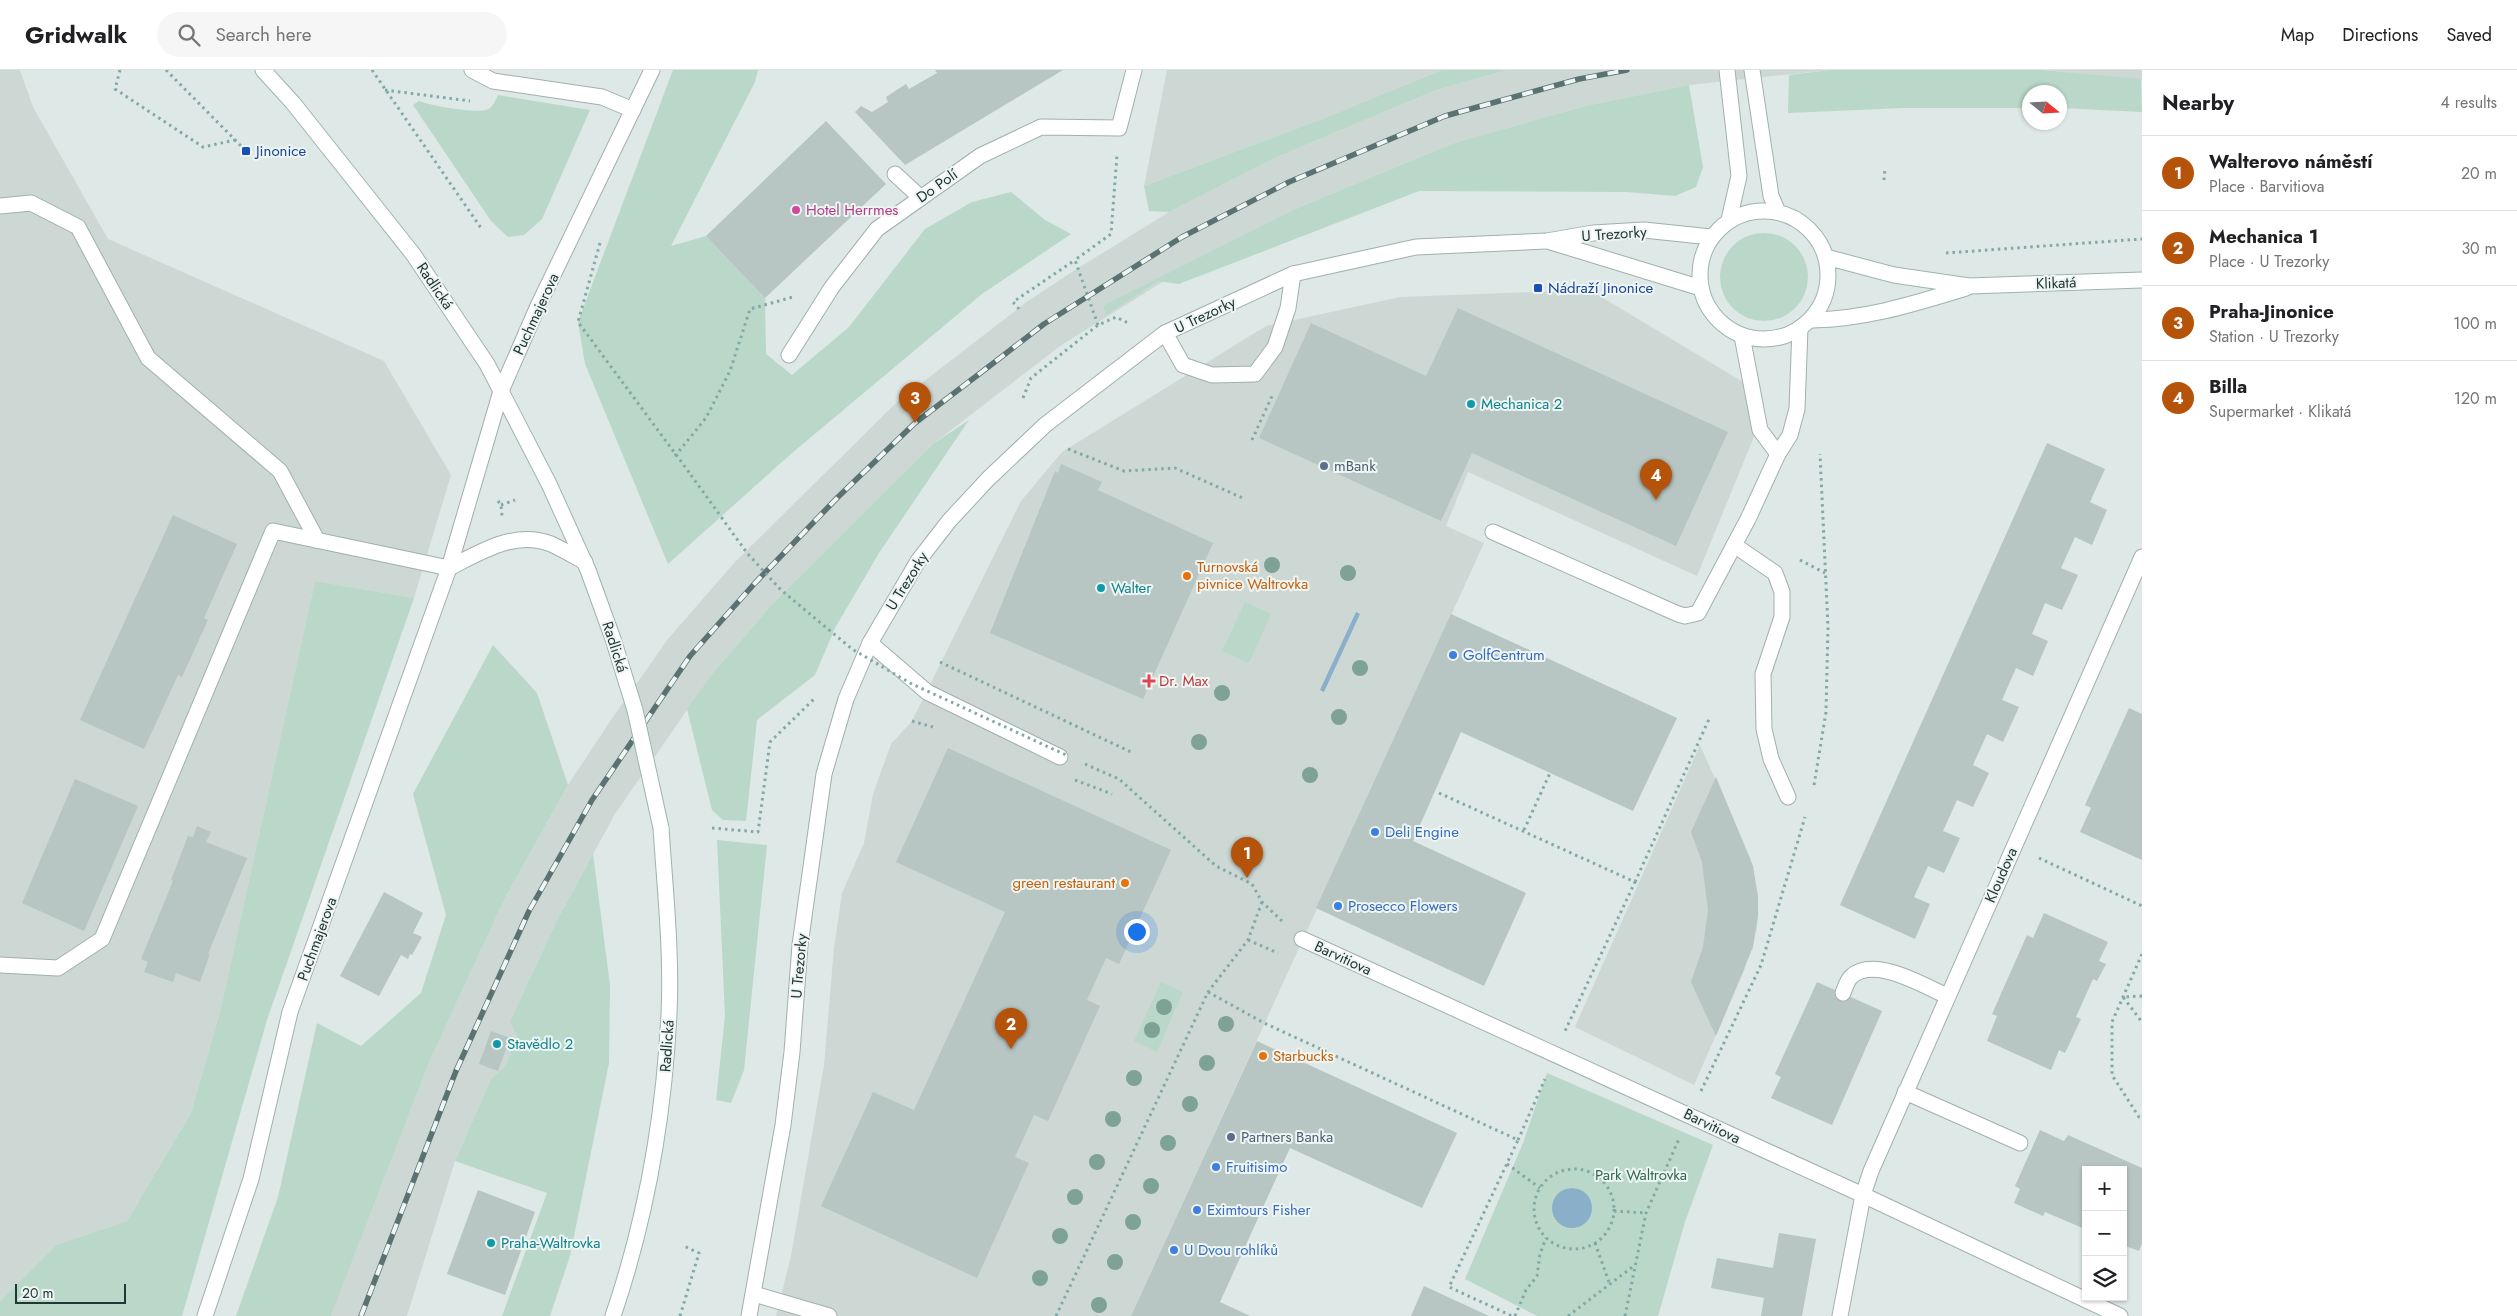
<!DOCTYPE html>
<html lang="en">
<head>
<meta charset="utf-8">
<style>
	:root { --surface:#fff; --page:#f6f6f6; --text:#202124; --muted:#757577; --line:#e0e0e0; --accent:#b45309 }
	body { margin:0; font-family:Jost,sans-serif; background:var(--page); color:var(--text) }
	.controls { position:absolute; right:15px; bottom:15px; display:grid; overflow:hidden; border-radius:0px; box-shadow:0 1px 4px #0004 }
	.controls button { width:45px; height:45px; display:grid; place-items:center; padding:0; border:0; border-bottom:1px solid var(--line); background:var(--surface); color:var(--text); font:25px sans-serif }
	.compass { position:absolute; left:2022px; top:15px; width:45px; height:45px; border-radius:50%; background:var(--surface); box-shadow:0 1px 4px #0004; rotate:108deg }
	.scale { position:absolute; left:15px; bottom:12px; width:111px; box-sizing:border-box; padding-left:5px; border:2px solid #213636; border-top:0; font-size:14px; line-height:18px; white-space:nowrap; color:#213636; -webkit-text-stroke:4px #eef5f3; paint-order:stroke }
	.you { position:absolute; left:1136px; top:861px; width:18px; height:18px; margin:-12px; border:4px solid #fff; border-radius:50%; background:#1a73e8; box-shadow:0 0 0 8px #1a73e833 }
	.badge { display:grid; place-items:center; width:32px; height:32px; border-radius:50%; background:var(--accent); color:#fff; font-size:16px; font-weight:700 }
	.pin { position:absolute; translate:-50% -41px; filter:drop-shadow(0 1px 2px #0008) }
	.pin::after { content:''; position:absolute; top:26px; width:18px; height:15px; background:inherit; clip-path:polygon(0 0,100% 0,50% 100%) }
	.list { margin:0; padding:0; list-style:none }
	h2 { display:flex; justify-content:space-between; align-items:center; height:65px; margin:0; padding:0 20px; font-size:21px }
	h2 small { font-size:16px; font-weight:400; color:var(--muted) }
	.list li { display:grid; grid-template-columns:32px 1fr auto; gap:15px; align-items:center; box-sizing:border-box; height:75px; padding:0 20px; border-top:1px solid var(--line) }
	.list b { display:block; font-size:19px; white-space:nowrap }
	.list p { margin:0; font-size:16px; white-space:nowrap; color:var(--muted) }
	.list em { font-size:16px; font-style:normal; color:var(--muted) }
	.icon { flex:none; width:28px; height:28px; fill:none; stroke:currentColor; stroke-width:2; stroke-linecap:round; stroke-linejoin:round }
	.map { position:relative; flex:none; width:2142px; height:1246px; overflow:hidden }
	header { display:flex; align-items:center; gap:30px; box-sizing:border-box; height:70px; padding:0 25px; background:var(--surface); border-bottom:1px solid var(--line) }
	header strong { font-size:24px }
	nav { display:flex; gap:28px; margin-inline-start:auto; font-size:18px }
	.search { width:350px; height:45px; background:var(--page); display:flex; align-items:center; gap:12px; box-sizing:border-box; padding:0 18px; border-radius:28px; color:var(--muted); font-size:19px }
	main { display:flex }
	aside { flex:1; background:var(--surface) }
	.map>svg:first-child { display:block }
</style>
</head>
<body>
<header>
<strong>Gridwalk</strong>
<div class="search"><svg class="icon" aria-label="search" viewBox="0 0 24 24"><circle cx="10" cy="10" r="6"/><path d="M15 15l6 6"/></svg>Search here</div>
<nav><a>Map</a><a>Directions</a><a>Saved</a></nav>
</header>
<main>
<div class="map">
<svg width="2142" height="1246" viewBox="0 0 2142 1246">
	<rect width="100%" height="100%" fill="#dee8e6"/>
	<g fill="#cdd8d5">
		<path d="M0,0h20l13,37 75,132 276,122 67,114 -37,123 -99,-17 -95,431 -29,101 -64,108 -71,24 -56,56z"/>
		<path d="M1167,0h275l-120,49 -178,67z"/>
		<path d="M1508,0h322l-141,15 -104,21 -131,37 -154,64 -104,54 -136,85 -127,98 -158,157 -63,73 -97,140 -57,104 -48,103 7,16 -12,29 -14,13 -36,82 -48,155h-76l99,-256 75,-162 63,-113 43,-65 57,-81 66,-76 163,-161 131,-101 44,-29 97,-60 108,-55 159,-67z"/>
		<path d="M2042,0h100v10l-88,-9z"/>
		<path d="M1590,220l153,92 17,40 -63,154 -229,-104 -22,54 38,17 -353,773h-355l15,-60 33,-191 10,-117 8,-55 22,-50 9,-49 18,-50 21,-23 109,-220 41,-49 204,-126 134,-29z"/>
		<path d="M1700,675l50,112 8,40 -1,31 -13,43 -50,114 -119,-58z"/>
	</g>
	<g fill="#b9d8c9" fill-rule="evenodd">
		<path d="M673,0h85l-3,12 -84,164 35,-10 59,62 1,56 26,21 57,-48 76,-98 47,-27 39,-10 34,28 26,14 -89,60 -190,159 -124,111 -83,-200 -7,-42z"/>
		<path d="M1442,0h66l-72,20 -159,67 -108,55 -20,-1 -5,-25 178,-67z"/>
		<path d="M1830,0h212l99,9 1,33 -82,-4v-16h-30l-1,16h-126l-115,5 1,-38z"/>
		<path d="M1689,15l14,82 -7,20 -21,9 -49,-4 -207,-1 -240,93 -21,-3 -52,34 -3,-9 197,-99 154,-64 131,-37z"/>
		<path d="M498,25l92,15 -48,109 -18,16 -16,2 -17,-16 -78,-116 6,-4c13,5 54,12 67,9 7,-2 9,-9 12,-15z"/>
		<circle cx="1764" cy="207" r="44"/>
		<path d="M969,350l-90,133 -44,75 -20,47 -58,45 -11,101 -23,-1 -11,-10 -25,-101 25,-35 63,-73 158,-157z"/>
		<path d="M315,511l99,17 -147,422 -85,296h-182v-15l56,-56 71,-24 64,-108 29,-101z"/>
		<path d="M1245,532l26,12 -22,49 -27,-12z"/>
		<path d="M493,575l44,48 31,92 -63,113 -75,162 -99,256h-95l42,-119 39,-174 44,23 60,-53 25,-78 -33,-121z"/>
		<path d="M717,770l50,5 -23,225 -13,33 -15,-3 9,-84z"/>
		<path d="M593,784l17,131 -1,78 -39,193 -20,60h-48l45,-123 -92,-32 36,-82 14,-13 12,-29 -7,-16 48,-103z"/>
		<path d="M1161,912l22,10 -26,60 -23,-11z"/>
		<path d="M1547,1003l166,72 -28,77 -27,94h-121l-72,-37 58,-136zM1571,1118l7,1 9,32 -11,7 -12,-38z"/>
	</g>
	<g fill="#8ab0c9">
		<path d="M1356,542l4,2 -36,78 -4,-2z"/>
		<circle cx="1572" cy="1138" r="20"/>
	</g>
	<g fill="#b7c5c3">
		<path d="M935,0h128l-158,95 -50,-53 6,-6 11,6 16,-10 -2,-5 20,-13 3,5 28,-16z"/>
		<path d="M826,51l60,63 -121,114 -59,-62z"/>
		<path d="M1458,238l270,124 -52,114 -204,-93 -31,68 -182,-83 52,-115 115,53z"/>
		<path d="M2047,373l58,26 -15,33 17,8 -15,35 -17,-8 -14,31 17,7 -16,35 -17,-7 -13,31 16,7 -15,35 -17,-8 -14,32 17,7 -16,35 -16,-8 -14,31 16,8 -16,34 -16,-7 -14,31 17,7 -16,35 -16,-7 -14,31 16,7 -15,35 -75,-34z"/>
		<path d="M1061,394l41,18 -4,8 115,53 -70,156 -153,-66 65,-162 3,2z"/>
		<path d="M173,445l64,29 -33,74 4,2 -26,57 -4,-2 -34,74 -64,-29z"/>
		<path d="M1451,544l226,104 -44,93 -172,-79 -48,109 113,52 -42,93 -168,-78z"/>
		<path d="M2129,638l13,6v146l-62,-28 11,-24 -6,-3z"/>
		<path d="M948,678l223,102 -52,114 -13,-6 -19,42 13,6 -52,115 -14,-6 -19,42 14,6 -52,115 -156,-72 52,-114 41,18 91,-198 -109,-50z"/>
		<path d="M1716,707l37,89 5,31v19l-5,31 -37,89 -25,-54 12,-35 5,-37 -6,-48 -11,-30z"/>
		<path d="M75,709l63,27 -54,125 -62,-28z"/>
		<path d="M197,756l14,6 -5,10 41,16 -39,96h2l-10,28 -24,-9 -3,9 -29,-10 4,-10 -7,-3 32,-78 -2,-1 17,-44 5,1z"/>
		<path d="M384,822l39,21 -10,20 9,4 -10,18 -2,-1 -2,5 -7,-4 -22,41 -39,-20z"/>
		<path d="M2044,843l64,29 -9,19 7,3 -9,17 -4,-2 -17,38 5,2 -16,34 -6,-3 -8,20 -64,-29 10,-25 -5,-2 35,-79 6,3z"/>
		<path d="M1817,912l65,29 -50,114 -61,-27 10,-21 -6,-3z"/>
		<path d="M491,961l19,7 -12,33 -19,-7z"/>
		<path d="M1257,971l200,92 -35,75 -132,-60 -70,154 30,14h-119z"/>
		<path d="M2040,1060l24,11 4,-6 74,33v76l-3,7 -16,-6v-75h-37v65l-3,-1 2,-5 -40,-17 -2,4 -29,-13 6,-14 -5,-3z"/>
		<path d="M478,1120l57,22 -30,83 -58,-21z"/>
		<path d="M1779,1163l37,6 -14,77h-41l3,-18 -53,-10 6,-30 56,10z"/>
		<path d="M1424,1216l65,30h-78z"/>
	</g>
	<g fill="none" stroke-linecap="round" stroke-linejoin="round">
		<defs>
			<g id="lane">
				<path d="M472,0l21,11 109,16 31,13"/>
				<path d="M895,104l26,24"/>
				<path d="M0,136l31,-3 47,24 70,131 132,113 37,69"/>
				<path d="M1165,263l18,32 29,10 43,-1 20,-27 13,-39 5,-34"/>
				<path d="M1734,475l41,28 7,19v25l-19,57 1,55 7,30 17,38"/>
				<path d="M870,573l57,49 133,65"/>
				<path d="M0,895l58,3 44,-29 171,-408 176,37"/>
				<path d="M1843,923c2,-5 4,-13 9,-17 23,-20 72,10 95,20"/>
				<path d="M1905,1022l115,51"/>
			</g>
			<g id="street">
				<path d="M1551,172l150,46"/>
				<path d="M1742,266l18,94 18,24"/>
				<path d="M789,285l43,-68 45,-58 103,-73 61,-29 78,1 15,-58"/>
				<path d="M1493,462l185,82 7,2 13,-3 50,-94 30,-65 12,-19 7,-26 3,-81"/>
				<path d="M449,498c32,-16 65,-38 102,-24 11,5 23,12 34,18"/>
				<path d="M1302,869l561,256 257,121"/>
				<path d="M754,1224l75,22"/>
				<path d="M205,1246l46,-137 39,-167 159,-444 52,-177 37,-85 114,-236"/>
				<path d="M749,1246l34,-191 9,-73 8,-107 24,-171 22,-75 24,-56 48,-82 31,-40 39,-42 57,-54 120,-92 128,-59 123,-27 131,-6 46,-8 51,-3 67,7"/>
				<path d="M1840,1246l23,-121 8,-24 271,-614"/>
			</g>
			<g id="secondary">
				<path d="M263,0l30,33 120,151 74,110 62,120 39,86"/>
				<path d="M1727,0l12,106 -10,44"/>
				<path d="M1752,0l19,126 7,16"/>
				<circle cx="1764" cy="205" r="64"/>
				<path d="M1826,187l68,18 75,11 173,-6"/>
				<path d="M1812,250c55,-1 101,-16 154,-32"/>
				<path d="M613,1246c33,-97 51,-199 56,-302 3,-61 -4,-124 -8,-186"/>
			</g>
		</defs>
		<use href="#lane" stroke="#a2afae" stroke-width="17"/>
		<use href="#street" stroke="#a2afae" stroke-width="17"/>
		<use href="#secondary" stroke="#9eb3b0" stroke-width="17"/>
		<g stroke="#81a9a6" stroke-width="3" stroke-dasharray="2.5 4" stroke-linecap="butt">
			<path d="M120,0l-5,19 88,58 32,-7"/>
			<path d="M166,0l80,81"/>
			<path d="M372,0l109,158"/>
			<path d="M385,20l85,11"/>
			<path d="M1884,110l1,-12"/>
			<path d="M600,173l-22,79 113,153"/>
			<path d="M1946,183l196,-14"/>
			<path d="M1019,239l-6,-7 62,-42"/>
			<path d="M1098,255l-23,-65 36,-26 6,-79"/>
			<path d="M1023,328l8,-20 67,-53 18,-8 12,6"/>
			<path d="M1252,370l20,-44"/>
			<path d="M1068,379l56,22 51,-3 70,31"/>
			<path d="M675,386l31,-38 24,-47 20,-62 43,-12"/>
			<path d="M498,431l3,4 1,11"/>
			<path d="M501,435l14,-5"/>
			<path d="M1800,490l25,13"/>
			<path d="M940,592l191,90"/>
			<path d="M912,651l21,6"/>
			<path d="M1085,694l34,15 97,87 36,18 10,18 20,19"/>
			<path d="M1075,710l37,14"/>
			<path d="M1814,715l12,-73 2,-85 -8,-173"/>
			<path d="M1439,723l196,89 -70,149"/>
			<path d="M712,758l46,4 12,-90 46,-45"/>
			<path d="M1524,760l26,-57"/>
			<path d="M2039,788l103,48"/>
			<path d="M1635,812l75,-165"/>
			<path d="M1248,870l30,13"/>
			<path d="M2142,884l-30,68v53l27,42 3,1"/>
			<path d="M1208,922l56,31 254,117 -69,147 63,29"/>
			<path d="M2142,926l-19,1 19,25"/>
			<path d="M1701,1021l60,-126 44,-148"/>
			<path d="M1518,1070l27,-61"/>
			<path d="M1507,1094l33,24"/>
			<circle cx="1574" cy="1139" r="40"/>
			<path d="M1614,1141l32,2"/>
			<path d="M1595,1173l15,42"/>
			<path d="M680,1246l19,-63 -15,-7"/>
			<path d="M1056,1246l152,-324 40,-52 14,-38"/>
			<path d="M1515,1246l11,-26 11,-14 3,-22 6,-16"/>
			<path d="M1568,1246l67,-51"/>
			<path d="M1625,1246l21,-103 33,-74"/>
		</g>
		<use href="#lane" stroke="#fff" stroke-width="15"/>
		<use href="#street" stroke="#fff" stroke-width="15"/>
		<use href="#secondary" stroke="#fff" stroke-width="15"/>
		<defs>
			<path id="rail" d="M361,1246l95,-245 73,-160 63,-111 98,-144 65,-73 83,-86 77,-74 85,-65 44,-34 138,-87 107,-55 156,-66 134,-37 48,-9"/>
		</defs>
		<use href="#rail" stroke="#5b7272" stroke-width="5.5"/>
		<use href="#rail" stroke="#eef5f3" stroke-width="4" stroke-dasharray="11" stroke-linecap="butt"/>
		<defs>
			<path id="secondary-bridge" d="M588,500l25,69 22,71 26,118"/>
		</defs>
		<use href="#secondary-bridge" stroke="#9eb3b0" stroke-width="17" stroke-linecap="butt"/>
		<path stroke="#81a9a6" stroke-width="3" stroke-dasharray="2.5 4" stroke-linecap="butt" d="M691,405l56,78 34,37 71,59 58,34 156,72"/>
		<use href="#secondary-bridge" stroke="#fff" stroke-width="15"/>
	</g>
	<g fill="#7ea296">
		<circle cx="1272" cy="495" r="8"/>
		<circle cx="1348" cy="503" r="8"/>
		<circle cx="1360" cy="598" r="8"/>
		<circle cx="1222" cy="623" r="8"/>
		<circle cx="1339" cy="647" r="8"/>
		<circle cx="1199" cy="672" r="8"/>
		<circle cx="1310" cy="705" r="8"/>
		<circle cx="1164" cy="937" r="8"/>
		<circle cx="1226" cy="954" r="8"/>
		<circle cx="1152" cy="960" r="8"/>
		<circle cx="1207" cy="993" r="8"/>
		<circle cx="1134" cy="1008" r="8"/>
		<circle cx="1190" cy="1034" r="8"/>
		<circle cx="1113" cy="1049" r="8"/>
		<circle cx="1168" cy="1073" r="8"/>
		<circle cx="1097" cy="1092" r="8"/>
		<circle cx="1151" cy="1116" r="8"/>
		<circle cx="1075" cy="1127" r="8"/>
		<circle cx="1133" cy="1152" r="8"/>
		<circle cx="1060" cy="1166" r="8"/>
		<circle cx="1115" cy="1192" r="8"/>
		<circle cx="1040" cy="1208" r="8"/>
		<circle cx="1099" cy="1235" r="8"/>
	</g>
	<g fill="#1a4fb4" stroke="#eef5f3" stroke-width="2">
		<rect x="241" y="76" width="10" height="10" rx="2.5"/>
		<rect x="1533" y="213" width="10" height="10" rx="2.5"/>
	</g>
	<circle fill="#d1479c" stroke="#eef5f3" stroke-width="2" cx="796" cy="140" r="5"/>
	<g fill="#0f9aa8" stroke="#eef5f3" stroke-width="2">
		<circle cx="1471" cy="334" r="5"/>
		<circle cx="1101" cy="518" r="5"/>
		<circle cx="497" cy="974" r="5"/>
		<circle cx="491" cy="1173" r="5"/>
	</g>
	<g fill="#5c6f8a" stroke="#eef5f3" stroke-width="2">
		<circle cx="1324" cy="396" r="5"/>
		<circle cx="1231" cy="1067" r="5"/>
	</g>
	<g fill="#e8710a" stroke="#eef5f3" stroke-width="2">
		<circle cx="1187" cy="506" r="5"/>
		<circle cx="1125" cy="813" r="5"/>
		<circle cx="1263" cy="986" r="5"/>
	</g>
	<g fill="#3f7fe0" stroke="#eef5f3" stroke-width="2">
		<circle cx="1453" cy="585" r="5"/>
		<circle cx="1375" cy="762" r="5"/>
		<circle cx="1338" cy="836" r="5"/>
		<circle cx="1216" cy="1097" r="5"/>
		<circle cx="1197" cy="1140" r="5"/>
		<circle cx="1174" cy="1180" r="5"/>
	</g>
	<path fill="#e0444e" stroke="#eef5f3" stroke-width="2" d="M1146.5 603.5h5v5h5v5h-5v5h-5v-5h-5v-5h5z"/>
	<g text-anchor="middle" stroke-width="4" stroke-linejoin="round" paint-order="stroke">
		<g font-size="15" fill="#164399" stroke="#eef5f3" text-anchor="start">
			<text x="256" y="86">Jinonice</text>
			<text x="1548" y="223">Nádraží Jinonice</text>
		</g>
		<g font-size="15" fill="#213636" stroke="#eef5f3">
			<text transform="translate(937 116) rotate(-35)" y="5">Do Polí</text>
			<text transform="translate(1614 164) rotate(-4)" y="5">U Trezorky</text>
			<text transform="translate(2056 213) rotate(-2)" y="5">Klikatá</text>
			<text transform="translate(435 216) rotate(56)" y="5">Radlická</text>
			<text transform="translate(536 244) rotate(-65)" y="5">Puchmajerova</text>
			<text transform="translate(1205 245) rotate(-25)" y="5">U Trezorky</text>
			<text transform="translate(907 511) rotate(-58)" y="5">U Trezorky</text>
			<text transform="translate(615 577) rotate(72)" y="5">Radlická</text>
			<text transform="translate(2001 805) rotate(-66)" y="5">Kloudova</text>
			<text transform="translate(317 869) rotate(-70)" y="5">Puchmajerova</text>
			<text transform="translate(1343 888) rotate(25)" y="5">Barvitiova</text>
			<text transform="translate(799 896) rotate(-85)" y="5">U Trezorky</text>
			<text transform="translate(667 976) rotate(-86)" y="5">Radlická</text>
			<text transform="translate(1712 1056) rotate(26)" y="5">Barvitiova</text>
		</g>
		<g font-size="15" fill="#b23c85" stroke="#eef5f3" text-anchor="start">
			<text x="806" y="145">Hotel Herrmes</text>
		</g>
		<g font-size="15" fill="#0d838f" stroke="#eef5f3" text-anchor="start">
			<text x="1481" y="339">Mechanica 2</text>
			<text x="1111" y="523">Walter</text>
			<text x="507" y="979">Stavědlo 2</text>
			<text x="501" y="1178">Praha-Waltrovka</text>
		</g>
		<g font-size="15" fill="#4e5e75" stroke="#eef5f3" text-anchor="start">
			<text x="1334" y="401">mBank</text>
			<text x="1241" y="1072">Partners Banka</text>
		</g>
		<g font-size="15" fill="#c56008" stroke="#eef5f3" text-anchor="start">
			<text x="1197" y="502">Turnovská<tspan x="1197" dy="17">pivnice Waltrovka</tspan></text>
			<text x="1115" y="818" text-anchor="end">green restaurant</text>
			<text x="1273" y="991">Starbucks</text>
		</g>
		<g font-size="15" fill="#366cbe" stroke="#eef5f3" text-anchor="start">
			<text x="1463" y="590">GolfCentrum</text>
			<text x="1385" y="767">Deli Engine</text>
			<text x="1348" y="841">Prosecco Flowers</text>
			<text x="1226" y="1102">Fruitisimo</text>
			<text x="1207" y="1145">Eximtours Fisher</text>
			<text x="1184" y="1185">U Dvou rohlíků</text>
		</g>
		<g font-size="15" fill="#be3a42" stroke="#eef5f3" text-anchor="start">
			<text x="1159" y="616">Dr. Max</text>
		</g>
		<g font-size="15" fill="#2f6954" stroke="#eef5f3">
			<text x="1641" y="1110">Park Waltrovka</text>
		</g>
	</g>
</svg>
<div class="controls">
<button>+</button>
<button>−</button>
<button><svg class="icon" aria-label="layers" viewBox="0 0 24 24"><path d="M12 4l9 5-9 5-9-5zM3 14l9 5 9-5"/></svg></button>
</div>
<svg class="compass" viewBox="-18 -18 36 36"><path d="M0-13l5 13h-10z" fill="#e53935"/><path d="M0 13l5-13h-10z" fill="#757577"/></svg>
<div class="scale">20 m</div>
<div class="you"></div>
<div class="pin badge" style="left:1247px;top:808px">1</div>
<div class="pin badge" style="left:1011px;top:979px">2</div>
<div class="pin badge" style="left:915px;top:353px">3</div>
<div class="pin badge" style="left:1656px;top:430px">4</div>
</div>
<aside>
<h2>Nearby<small>4 results</small></h2>
<ul class="list">
<li><span class="badge">1</span><div><b>Walterovo náměstí</b><p>Place · Barvitiova</p></div><em>20 m</em></li>
<li><span class="badge">2</span><div><b>Mechanica 1</b><p>Place · U Trezorky</p></div><em>30 m</em></li>
<li><span class="badge">3</span><div><b>Praha-Jinonice</b><p>Station · U Trezorky</p></div><em>100 m</em></li>
<li><span class="badge">4</span><div><b>Billa</b><p>Supermarket · Klikatá</p></div><em>120 m</em></li>
</ul>
</aside>
</main>
</body>
</html>
